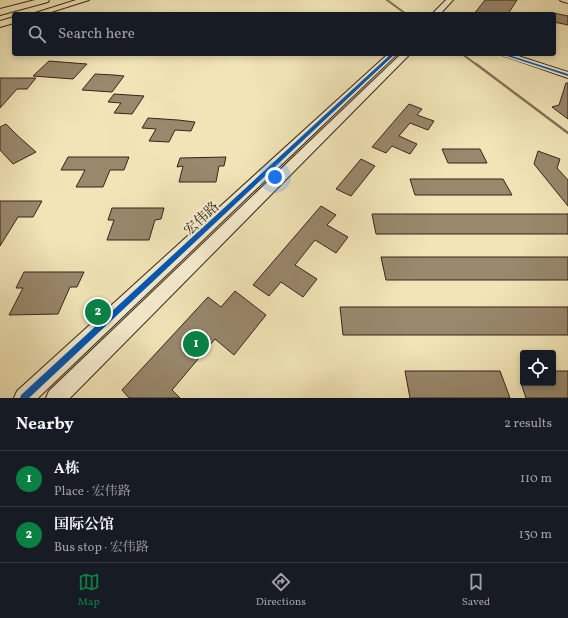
<!DOCTYPE html>
<html lang="en">
<head>
<meta charset="utf-8">
<style>
	:root { --surface:#171b24; --page:#20242c; --text:#f1f3f6; --muted:#9ea1a6; --line:#363941; --accent:#0b8043 }
	body { margin:0; font-family:Vollkorn,"Noto Serif SC",serif; background:var(--page); color:var(--text) }
	.controls { position:absolute; right:12px; bottom:12px; display:grid; overflow:hidden; border-radius:4px; box-shadow:0 2px 6px #0003 }
	.controls button { width:36px; height:36px; display:grid; place-items:center; padding:0; border:0; border-bottom:1px solid var(--line); background:var(--surface); color:var(--text); font:20px sans-serif }
	.you { position:absolute; left:275px; top:177px; width:14px; height:14px; margin:-10px; border:3px solid #fff; border-radius:50%; background:#1a73e8; box-shadow:0 0 0 6px #1a73e833 }
	.badge { display:grid; place-items:center; width:26px; height:26px; border-radius:50%; background:var(--accent); color:#fff; font-size:13px; font-weight:700 }
	.pin { position:absolute; translate:-50% -50%; border:2px solid #fff; box-shadow:0 1px 4px #0006 }
	.list { margin:0; padding:0; list-style:none }
	h2 { display:flex; justify-content:space-between; align-items:center; height:52px; margin:0; padding:0 16px; font-size:17px }
	h2 small { font-size:13px; font-weight:400; color:var(--muted) }
	.list li { display:grid; grid-template-columns:26px 1fr auto; gap:12px; align-items:center; box-sizing:border-box; height:56px; padding:0 16px; border-top:1px solid var(--line) }
	.list b { display:block; font-size:15px; white-space:nowrap }
	.list p { margin:0; font-size:13px; white-space:nowrap; color:var(--muted) }
	.list em { font-size:13px; font-style:normal; color:var(--muted) }
	.icon { flex:none; width:22px; height:22px; fill:none; stroke:currentColor; stroke-width:2; stroke-linecap:round; stroke-linejoin:round }
	.map { position:relative; flex:none; width:568px; height:398px; overflow:hidden }
	.search { position:absolute; background:var(--surface); box-shadow:0 2px 6px #0003; left:12px; right:12px; top:12px; height:44px; display:flex; align-items:center; gap:10px; box-sizing:border-box; padding:0 14px; border-radius:4px; color:var(--muted); font-size:15px }
	.sheet { height:164px; background:var(--surface) }
	nav { display:flex; justify-content:space-around; align-items:center; box-sizing:border-box; height:56px; border-top:1px solid var(--line); background:var(--surface); font-size:11px; color:var(--muted) }
	nav a { display:grid; justify-items:center; gap:2px }
	nav .on { color:var(--accent) }
	.map>svg:first-child { display:block }
</style>
</head>
<body>
<div class="map">
<svg width="568" height="398" viewBox="0 0 568 398">
	<rect width="100%" height="100%" fill="#f1e5b7"/>
	<filter id="stains"><feTurbulence type="fractalNoise" baseFrequency=".005" numOctaves="4"/><feColorMatrix values="0 0 0 0 .2 0 0 0 0 .09 0 0 0 0 .02 0 0 0 .5 -.17"/></filter>
	<radialGradient id="worn" r=".72"><stop offset=".6" stop-color="#630" stop-opacity="0"/><stop offset="1" stop-color="#630" stop-opacity=".3"/></radialGradient>
	<g fill="none" stroke-linecap="round" stroke-linejoin="round">
		<g stroke="#817058" stroke-width="2">
			<path d="M387,0l19,14"/>
			<path d="M462,54l15,11"/>
		</g>
		<path stroke="#817058" stroke-width="2.5" d="M476,64l92,69"/>
	</g>
	<g fill="#98886c" stroke="#37241a">
		<path d="M485,0h32l-9,14h-34z"/>
		<path d="M554,13l14,3v9l-14,-3z"/>
		<path d="M49,61l25,2 13,1 -14,15 -40,-3z"/>
		<path d="M95,74l19,1 10,1 -12,16 -30,-2z"/>
		<path d="M0,78h36l-9,11h-10l-17,19z"/>
		<path d="M566,83h2v36l-16,-12 7,-2z"/>
		<path d="M114,94l30,2 -12,18 -18,-1 7,-10 -13,-1z"/>
		<path d="M409,104l13,5 -5,6 17,6 -6,9 -18,-7 -11,13 18,8 -7,10 -18,-8 -6,7 -14,-6z"/>
		<path d="M148,118l30,2 17,2 -4,9 -16,-1 -6,12 -20,-1 7,-12 -14,-1z"/>
		<path d="M6,124l12,12 18,16 -23,12 -13,-14v-23z"/>
		<path d="M442,149h38l7,14h-39z"/>
		<path d="M538,151l22,8 -3,9 11,12v26l-34,-42z"/>
		<path d="M68,157h61l-5,13h-14l-7,17h-27l9,-17h-24z"/>
		<path d="M226,157l-2,9h-5l-3,16h-37l4,-16 -6,1 3,-9z"/>
		<path d="M361,159l14,7 -24,30 -15,-7z"/>
		<path d="M410,179h93l9,16h-97z"/>
		<path d="M0,201h42l-9,16h-15l-18,29z"/>
		<path d="M321,206l15,9 -9,10 21,12 -12,16 -21,-13 -20,25 22,14 -14,18 -22,-15 -12,14 -16,-11z"/>
		<path d="M112,208h52l-3,11 -6,1 -6,20h-42l7,-20h-6z"/>
		<path d="M372,214h196v20h-192z"/>
		<path d="M381,257h187v23h-182z"/>
		<path d="M24,272h60l-7,15h-7l-12,27 -49,1 14,-27h-7z"/>
		<path d="M235,291l31,24 -32,40 -19,-16 -43,51 8,8h-51l-7,-8 86,-93 13,10z"/>
		<path d="M340,307h228v28h-225z"/>
		<path d="M405,371h95l10,27h-100z"/>
		<path d="M553,371h15v27h-42l-5,-15h32z"/>
	</g>
	<g fill="none" stroke-linecap="round" stroke-linejoin="round">
		<defs>
			<g id="secondary">
				<path d="M446,0h7l-13,14h-8z"/>
				<path d="M560,0h8v3l-7,-2z"/>
				<path d="M388,54h9l-359,344h-24l3,-7z"/>
				<path d="M401,54h9l-340,344h-24l3,-7z"/>
				<path d="M499,54h13l56,18v6z"/>
			</g>
			<g id="primary">
				<path d="M76,0h13l-44,14h-13z"/>
				<path d="M14,17v6l-14,4v-6z"/>
			</g>
			<path id="highway" d="M35,0h14l-1,2 -48,13v-6z"/>
		</defs>
		<use href="#secondary" stroke="#37241a" stroke-width="2"/>
		<use href="#primary" stroke="#37241a" stroke-width="2"/>
		<use href="#highway" stroke="#37241a" stroke-width="2"/>
		<use href="#secondary" fill="#f6eed0" fill-rule="evenodd"/>
		<use href="#primary" fill="#f1e5b7" fill-rule="evenodd"/>
		<use href="#highway" fill="#f1e5b7" fill-rule="evenodd"/>
		<defs>
			<g id="cycleway">
				<path d="M391,54h4l-366,344h-9l1,-3z"/>
				<path d="M501,54h5l62,20v2z"/>
			</g>
		</defs>
		<use href="#cycleway" stroke="#f6eed0" stroke-width="3"/>
		<use href="#cycleway" fill="#0057b8" fill-rule="evenodd"/>
	</g>
	<g text-anchor="middle" stroke-width="4" stroke-linejoin="round" paint-order="stroke">
		<g font-size="14" fill="#37241a" stroke="#f6eed0">
			<text transform="translate(201 218) rotate(-43)" y="5">宏伟路</text>
		</g>
	</g>
	<rect width="100%" height="100%" filter="url(#stains)"/>
	<rect width="100%" height="100%" fill="url(#worn)"/>
</svg>
<div class="controls">
<button><svg class="icon" aria-label="locate" viewBox="0 0 24 24"><circle cx="12" cy="12" r="6"/><path d="M12 2v4M12 18v4M2 12h4M18 12h4"/></svg></button>
</div>
<div class="you"></div>
<div class="pin badge" style="left:196px;top:344px">1</div>
<div class="pin badge" style="left:98px;top:312px">2</div>
<div class="search"><svg class="icon" aria-label="search" viewBox="0 0 24 24"><circle cx="10" cy="10" r="6"/><path d="M15 15l6 6"/></svg>Search here</div>
</div>
<section class="sheet">
<h2>Nearby<small>2 results</small></h2>
<ul class="list">
<li><span class="badge">1</span><div><b>A栋</b><p>Place · 宏伟路</p></div><em>110 m</em></li>
<li><span class="badge">2</span><div><b>国际公馆</b><p>Bus stop · 宏伟路</p></div><em>130 m</em></li>
</ul>
</section>
<nav>
<a class="on"><svg class="icon" aria-label="map" viewBox="0 0 24 24"><path d="M3 6l6-2 6 2 6-2v14l-6 2-6-2-6 2zM9 4v14M15 6v14"/></svg>Map</a>
<a><svg class="icon" aria-label="directions" viewBox="0 0 24 24"><path d="M12 3l9 9-9 9-9-9zM9 14v-3h6M13 9l2 2-2 2"/></svg>Directions</a>
<a><svg class="icon" aria-label="saved" viewBox="0 0 24 24"><path d="M7 4h10v16l-5-4-5 4z"/></svg>Saved</a>
</nav>
</body>
</html>
